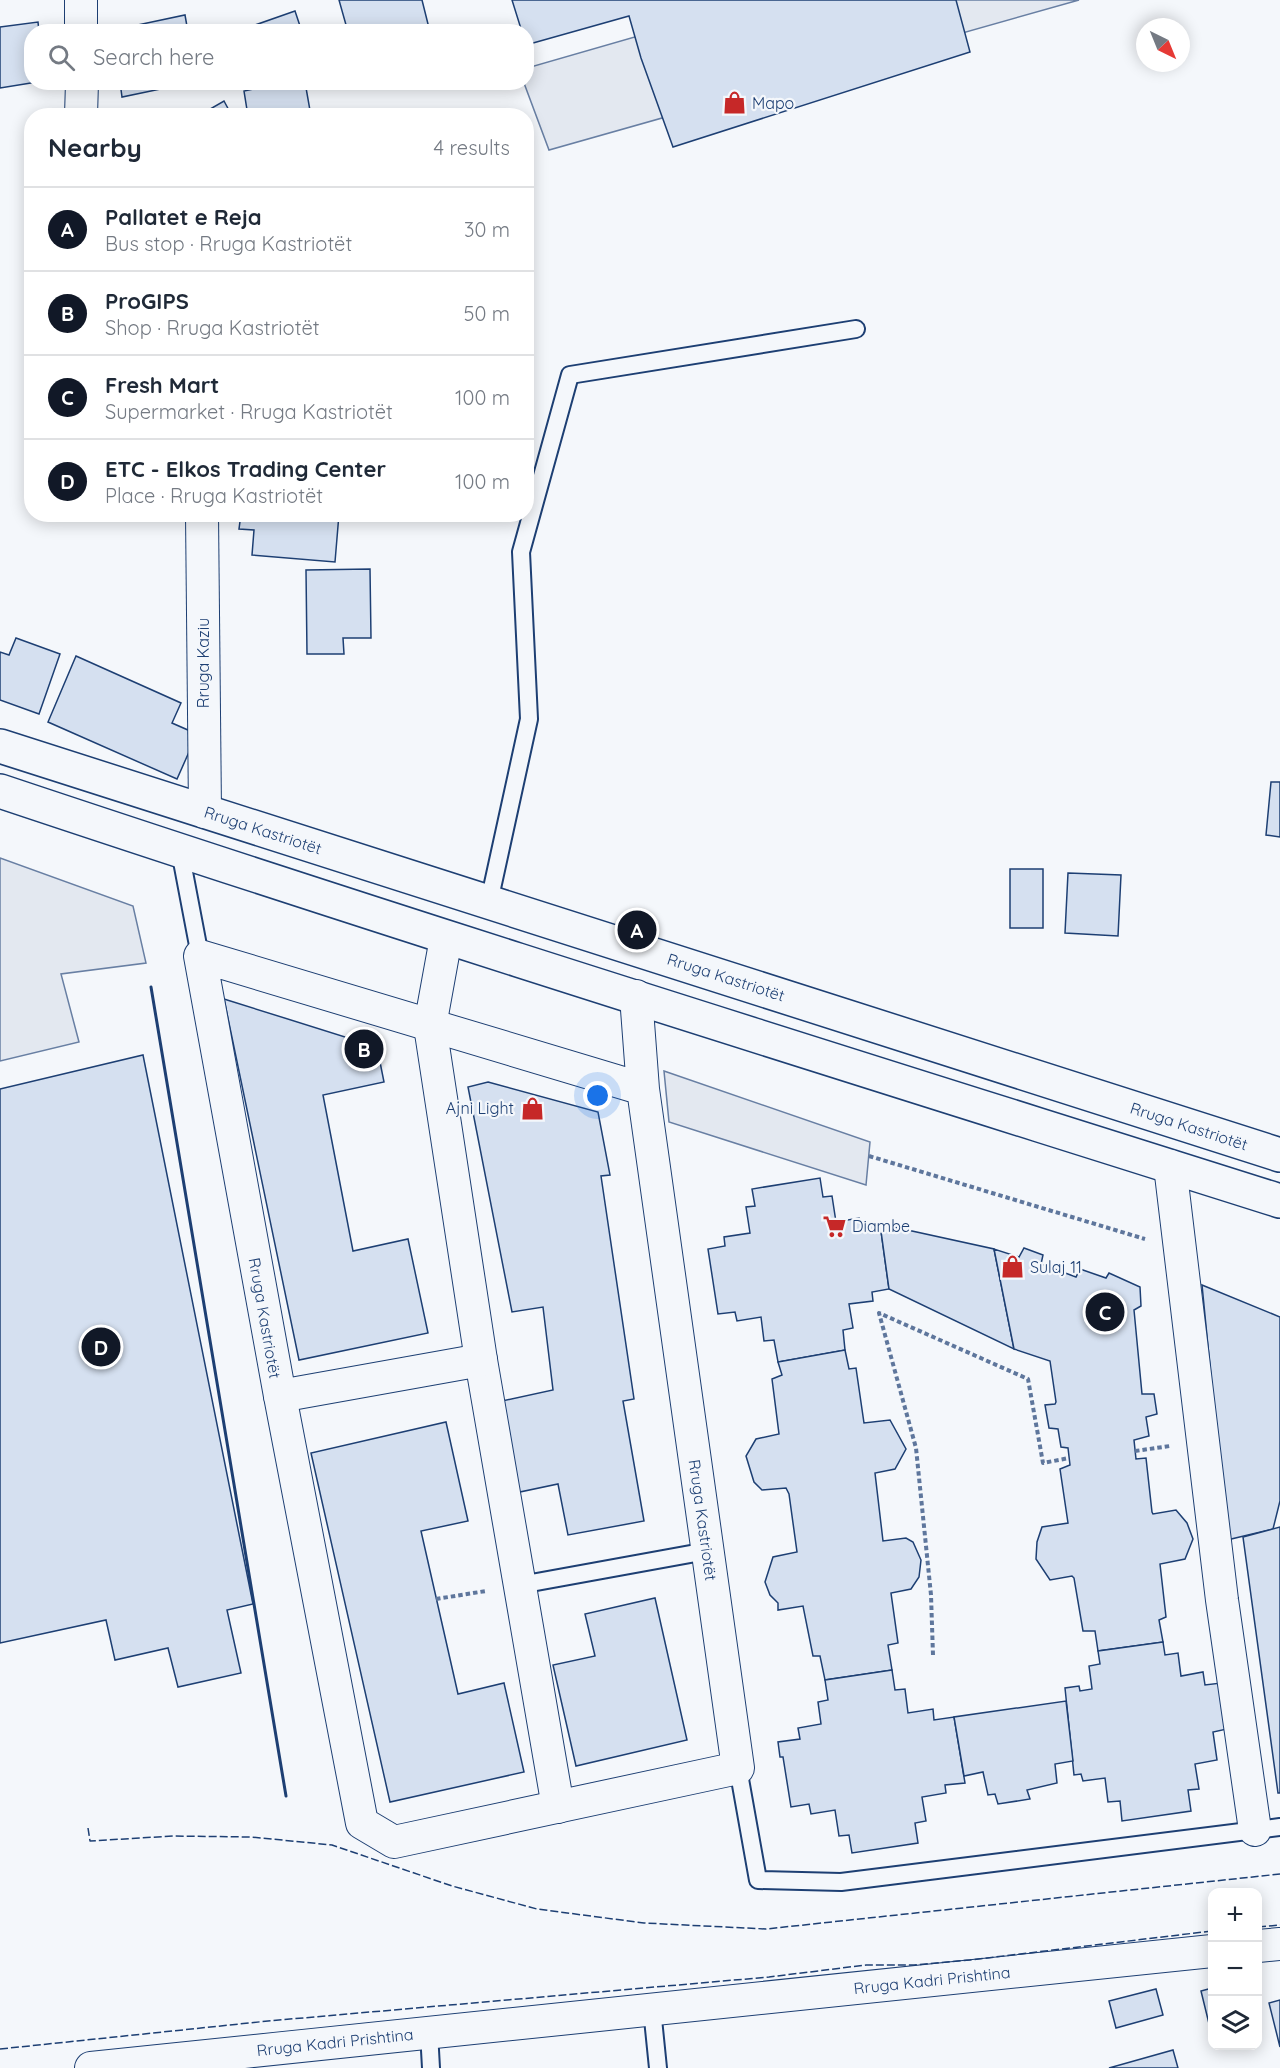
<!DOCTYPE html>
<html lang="en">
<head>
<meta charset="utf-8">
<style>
	:root { --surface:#fff; --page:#f6f6f7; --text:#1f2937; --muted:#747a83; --line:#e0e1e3; --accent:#111827 }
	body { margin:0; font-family:Quicksand,sans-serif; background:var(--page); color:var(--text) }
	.controls { position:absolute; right:18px; bottom:18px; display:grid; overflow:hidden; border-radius:12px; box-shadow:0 3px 15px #0003 }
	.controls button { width:54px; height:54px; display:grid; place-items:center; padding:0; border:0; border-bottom:2px solid var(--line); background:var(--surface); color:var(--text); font:30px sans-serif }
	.compass { position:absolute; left:1136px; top:18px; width:54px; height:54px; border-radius:50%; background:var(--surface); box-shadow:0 3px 15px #0003; rotate:137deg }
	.you { position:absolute; left:598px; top:1096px; width:21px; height:21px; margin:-15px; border:4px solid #fff; border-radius:50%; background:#1a73e8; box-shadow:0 0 0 9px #1a73e833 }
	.badge { display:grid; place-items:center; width:39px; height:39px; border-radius:50%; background:var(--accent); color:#fff; font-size:20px; font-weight:700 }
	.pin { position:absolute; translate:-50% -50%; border:3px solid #fff; box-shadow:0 2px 6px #0006 }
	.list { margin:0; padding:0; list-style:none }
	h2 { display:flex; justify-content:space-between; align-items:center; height:78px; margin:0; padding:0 24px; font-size:26px }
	h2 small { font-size:20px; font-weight:400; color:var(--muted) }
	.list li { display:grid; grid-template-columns:39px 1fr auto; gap:18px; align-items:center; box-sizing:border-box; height:84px; padding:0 24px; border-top:2px solid var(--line) }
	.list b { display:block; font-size:22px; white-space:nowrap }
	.list p { margin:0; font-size:20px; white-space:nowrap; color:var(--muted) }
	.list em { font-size:20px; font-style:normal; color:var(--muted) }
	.icon { flex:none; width:33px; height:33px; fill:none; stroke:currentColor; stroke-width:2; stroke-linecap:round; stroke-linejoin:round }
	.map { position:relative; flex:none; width:1280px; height:2068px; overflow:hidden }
	.search { position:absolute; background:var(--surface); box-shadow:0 3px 15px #0003; left:24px; top:24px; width:510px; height:66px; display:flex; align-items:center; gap:15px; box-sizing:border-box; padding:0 21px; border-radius:24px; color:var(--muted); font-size:22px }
	.panel { position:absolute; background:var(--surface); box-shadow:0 3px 15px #0003; left:24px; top:108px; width:510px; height:414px; border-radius:24px }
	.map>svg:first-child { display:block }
</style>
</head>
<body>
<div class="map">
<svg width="1280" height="2068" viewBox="0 0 1280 2068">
	<rect width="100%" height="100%" fill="#f4f7fb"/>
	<g fill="#e3e8f0" stroke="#687fa3" stroke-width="1.5">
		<path d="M763,0h316l-530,150 -25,-67 2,-1 1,-14z"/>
		<path d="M0,858l133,48 13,57 -85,11 18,68 -79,19z"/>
		<path d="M664,1071l206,71 -4,43 -197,-63z"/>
	</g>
	<g fill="#d5e0f0" stroke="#1d3f73" stroke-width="1.5">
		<path d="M339,0h83l8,32h-82z"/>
		<path d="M512,0h444l14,52 -297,95 -32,-89 -12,-42 -103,29v-13h-4z"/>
		<path d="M295,11l7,21h-64v-1z"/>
		<path d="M185,15l3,17h-79v-1z"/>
		<path d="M38,22l1,10h-7v50h5l-37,6v-61z"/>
		<path d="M120,82h60v3l-58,12z"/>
		<path d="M288,82h17l6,34h-63l-4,-25z"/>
		<path d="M224,101l8,15h-34z"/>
		<path d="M241,514h98l-4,48 -83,-7 2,-25 -15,-1z"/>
		<path d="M390,514h22l-20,7z"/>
		<path d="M370,569l1,69h-28l1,16h-37l-1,-84z"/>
		<path d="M16,638l44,16 -21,60 -39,-14v-48l9,3z"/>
		<path d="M76,656l105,47 -9,20 25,11 -20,45 -129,-57z"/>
		<path d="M1271,782h9v55l-14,-2z"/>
		<rect x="1010" y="869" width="33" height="59"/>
		<path d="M1068,873l53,2 -3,61 -53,-3z"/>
		<path d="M224,999l153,48 7,35 -61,13 30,156 55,-12 20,94 -129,27z"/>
		<path d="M143,1055l110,549 -26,6 14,63 -63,14 -10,-39 -53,12 -9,-40 -106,23v-554z"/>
		<path d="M488,1082l110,30 12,63 -9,1 33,223 -11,2 21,120 -76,14 -10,-51 -43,9 -18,-91 56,-12 -10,-83 -31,5 -44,-225z"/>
		<path d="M820,1178l3,19 9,-1 4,26 23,-4 2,9 19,-3 9,65 -17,3 1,9 -24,3 4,24 -10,2 2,20 -67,12 -4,-22 -10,1 -3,-24 -24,4 -2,-9 -17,2 -10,-65 17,-3 -1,-9 26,-4 -4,-26 9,-1 -3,-17z"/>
		<path d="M880,1224l114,25 20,100 -125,-60z"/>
		<path d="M1024,1248l19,7 -2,9 35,13 4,-8 26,9 3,-5 31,14 1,19 -7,4 8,84h12l3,20 -11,3 3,19 -15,4 2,19 10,-1 6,54 1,2 23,-4 11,13 6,16 -8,20 -25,5 6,53 -7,3 4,22 -65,9 -3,-20h-12l-9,-53 -2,-2 -22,4 -14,-21 1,-17 5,-15 26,-4 -8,-54 10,-4 -2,-17 -7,-1 -3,-18 -9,-1 -4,-23 10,-1 1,-2 -6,-41 -36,-12 -20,-100 25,8z"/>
		<path d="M1202,1285l78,32v184l-7,28 -46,11z"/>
		<path d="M845,1350l4,19 7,-1 8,55 26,-3 16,29 -11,20 -20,4 8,68 23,-3 7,4 8,18 -2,17 -8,12 -20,4 7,50 -10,2 4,25 -67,10 -5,-24h-7l-10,-50 -25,4v-7l-8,-8 -5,-13 8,-25 24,-5 -8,-58 -3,-6 -24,2 -8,-8 -8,-26 10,-17 23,-5 -7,-55 10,-4 -4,-13z"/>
		<path d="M446,1422l22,99 -47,10 37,163 46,-11 20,89 -134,30 -79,-349z"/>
		<path d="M1280,1527v266h-2l-35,-256z"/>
		<path d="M655,1598l32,142 -111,26 -23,-101 42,-9 -10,-42z"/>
		<path d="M1163,1642l2,13 13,-2 3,23 22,-4 2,13 16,-2 6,46 -14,3 4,28 -22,4 4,25 -11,1 3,21 -69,10 -2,-20 -12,1 -3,-24 -22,3 -2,-7 -7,1 -9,-87 14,-2 1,5 12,-2 -3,-23 11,-2 -2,-13z"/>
		<path d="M892,1670l3,20 10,-1 3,24 25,-4 1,11 20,-3 11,66 -20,2 1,8 -24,4 4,24 -11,2 3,20 -66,10 -3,-18 -10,1 -4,-26 -24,4 -2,-10 -18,3 -8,-50h-3l-2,-15 22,-3 -2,-11 23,-4 -3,-22 10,-2 -3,-20z"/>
		<path d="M1066,1701l7,60 -18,3 2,19 -30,7 3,9 -32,5 -3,-10 -7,1 -5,-23 -19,4 -10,-59z"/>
		<path d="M1212,1988v48l-11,-45z"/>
		<path d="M1156,1989l7,26 -47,13 -7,-27z"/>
		<path d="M1280,2000v47l-11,-44z"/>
		<path d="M1173,2050l5,18h-69z"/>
	</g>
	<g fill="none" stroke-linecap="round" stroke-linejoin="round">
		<defs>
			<g id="service">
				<path d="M180,851l20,105"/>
				<path d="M489,902l40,-183 -8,-167 49,-177 286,-46"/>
				<path d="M520,1585l187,-34"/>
				<path d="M738,1768l20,112 83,2 439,-55"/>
				<path d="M652,2009l6,59"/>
				<path d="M429,2032l2,36"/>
			</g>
			<g id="minor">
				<path d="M81,0v32"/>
				<path d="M81,116l1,-34"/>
				<path d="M202,514l3,298"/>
				<path d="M446,938l-16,88 51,334 77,447"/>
				<path d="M636,996l7,93 95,679 -344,74 -32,-19 -82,-427 -80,-440 443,133"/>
				<path d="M1170,1166l52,434 33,230"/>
				<path d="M280,1396l201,-36"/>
				<path d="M1258,1946l22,-2"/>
				<path d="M91,2068l1121,-117"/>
			</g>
			<g id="primary">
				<path d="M0,746l1280,409"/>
				<path d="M0,791c425,142 853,275 1280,410"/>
			</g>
		</defs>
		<use href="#service" stroke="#1d3f73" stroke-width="20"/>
		<use href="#minor" stroke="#1d3f73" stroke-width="34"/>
		<use href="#primary" stroke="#1d3f73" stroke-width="36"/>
		<g stroke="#5e769c" stroke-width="4" stroke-dasharray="4.5 3" stroke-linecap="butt">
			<path d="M869,1156l276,83"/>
			<path d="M1135,1451l35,-5"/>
			<path d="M436,1599l50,-8"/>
			<path d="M933,1655l-2,-60 -15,-147 -37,-135 149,66 15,84 26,-5"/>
		</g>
		<use href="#service" stroke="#f4f7fb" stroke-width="16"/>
		<use href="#minor" stroke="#f4f7fb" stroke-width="32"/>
		<use href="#primary" stroke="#f4f7fb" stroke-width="33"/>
		<g stroke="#1d3f73" stroke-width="1.5" stroke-dasharray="8 3" stroke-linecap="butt">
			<path d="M88,1828l2,13 83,-5 78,1 81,8 120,41 85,23 107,14 122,6 514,-55"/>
			<path d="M1258,1927l22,-2"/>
			<path d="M0,2049l268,-28 501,-44 97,-12h48l56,-5 242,-29"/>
		</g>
		<path stroke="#1d3f73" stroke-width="3" d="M151,987l135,809"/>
	</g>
	<defs>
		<symbol id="shop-bare" viewBox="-9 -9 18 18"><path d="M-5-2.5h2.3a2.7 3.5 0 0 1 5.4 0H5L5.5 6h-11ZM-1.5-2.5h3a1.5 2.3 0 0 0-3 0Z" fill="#c62828" stroke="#f4f7fb" stroke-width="2.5" paint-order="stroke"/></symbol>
		<symbol id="supermarket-bare" viewBox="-9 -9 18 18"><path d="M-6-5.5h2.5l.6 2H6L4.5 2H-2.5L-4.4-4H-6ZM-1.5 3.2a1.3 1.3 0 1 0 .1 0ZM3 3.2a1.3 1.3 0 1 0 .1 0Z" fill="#c62828" stroke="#f4f7fb" stroke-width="2.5" paint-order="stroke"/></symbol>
	</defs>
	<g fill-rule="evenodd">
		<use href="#shop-bare" x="718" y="86" width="33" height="33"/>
		<use href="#shop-bare" x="516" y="1092" width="33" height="33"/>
		<use href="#supermarket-bare" x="818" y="1210" width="33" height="33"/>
		<use href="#shop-bare" x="996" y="1250" width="33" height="33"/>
	</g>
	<g text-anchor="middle" stroke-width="4.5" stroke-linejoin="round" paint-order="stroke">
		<g font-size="16" fill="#1d3f73" stroke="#f4f7fb" text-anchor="start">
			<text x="752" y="109">Mapo</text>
			<text x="514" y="1114" text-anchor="end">Ajni Light</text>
			<text x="852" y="1232">Diambe</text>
			<text x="1030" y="1273">Sulaj 11</text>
		</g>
		<g font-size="16" fill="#1d3f73" stroke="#f4f7fb">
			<text transform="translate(203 663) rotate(-90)" y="6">Rruga Kaziu</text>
			<text transform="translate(263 830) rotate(18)" y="6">Rruga Kastriotët</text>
			<text transform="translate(726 977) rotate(18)" y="6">Rruga Kastriotët</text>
			<text transform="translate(1189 1126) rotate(18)" y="6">Rruga Kastriotët</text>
			<text transform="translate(265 1318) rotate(80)" y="6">Rruga Kastriotët</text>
			<text transform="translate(703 1520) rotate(82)" y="6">Rruga Kastriotët</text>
			<text transform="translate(932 1980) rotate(-6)" y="6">Rruga Kadri Prishtina</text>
			<text transform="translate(335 2042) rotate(-6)" y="6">Rruga Kadri Prishtina</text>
		</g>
	</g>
</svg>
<div class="controls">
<button>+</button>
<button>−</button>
<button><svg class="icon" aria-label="layers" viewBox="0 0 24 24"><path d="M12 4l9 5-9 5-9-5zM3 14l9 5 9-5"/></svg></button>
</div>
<svg class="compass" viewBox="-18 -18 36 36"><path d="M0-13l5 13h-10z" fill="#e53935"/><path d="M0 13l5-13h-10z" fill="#747a83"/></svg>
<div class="you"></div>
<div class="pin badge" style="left:637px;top:930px">A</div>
<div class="pin badge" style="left:364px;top:1049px">B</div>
<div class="pin badge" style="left:1105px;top:1312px">C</div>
<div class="pin badge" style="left:101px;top:1347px">D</div>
<div class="search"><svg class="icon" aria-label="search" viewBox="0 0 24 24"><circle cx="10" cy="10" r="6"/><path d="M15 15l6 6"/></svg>Search here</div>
<section class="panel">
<h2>Nearby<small>4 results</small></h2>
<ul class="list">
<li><span class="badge">A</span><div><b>Pallatet e Reja</b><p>Bus stop · Rruga Kastriotët</p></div><em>30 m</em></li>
<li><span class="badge">B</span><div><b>ProGIPS</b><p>Shop · Rruga Kastriotët</p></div><em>50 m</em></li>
<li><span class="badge">C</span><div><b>Fresh Mart</b><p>Supermarket · Rruga Kastriotët</p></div><em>100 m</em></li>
<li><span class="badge">D</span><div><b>ETC - Elkos Trading Center</b><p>Place · Rruga Kastriotët</p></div><em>100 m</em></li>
</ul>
</section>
</div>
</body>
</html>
